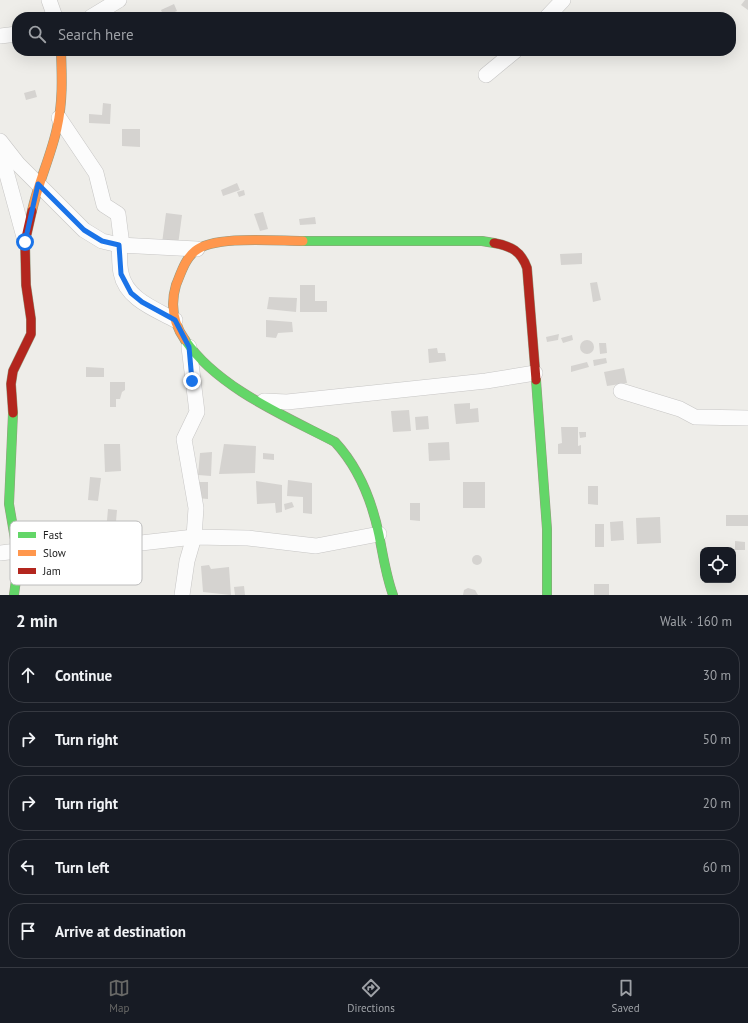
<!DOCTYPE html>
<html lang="en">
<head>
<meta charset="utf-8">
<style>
	:root { --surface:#171b24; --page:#20242c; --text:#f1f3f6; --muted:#9ea1a6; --line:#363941; --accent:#686866 }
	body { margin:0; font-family:"PT Sans",sans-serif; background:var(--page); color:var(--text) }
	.controls { position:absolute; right:12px; bottom:12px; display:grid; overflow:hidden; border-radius:8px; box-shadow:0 4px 16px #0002 }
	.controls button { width:36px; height:36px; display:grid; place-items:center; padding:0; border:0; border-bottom:1px solid var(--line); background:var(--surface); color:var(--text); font:20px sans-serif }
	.stop { position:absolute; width:12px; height:12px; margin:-9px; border:3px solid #1a73e8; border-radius:50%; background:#fff }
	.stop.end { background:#1a73e8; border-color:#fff; box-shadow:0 1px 4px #0008 }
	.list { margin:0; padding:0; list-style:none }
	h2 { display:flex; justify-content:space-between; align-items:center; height:52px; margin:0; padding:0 16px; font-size:17px }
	h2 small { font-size:13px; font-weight:400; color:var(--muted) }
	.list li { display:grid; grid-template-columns:26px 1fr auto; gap:12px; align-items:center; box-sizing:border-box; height:56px; margin:0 8px 8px; padding:0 8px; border:1px solid var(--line); border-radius:16px }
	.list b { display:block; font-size:15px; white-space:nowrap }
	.list em { font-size:13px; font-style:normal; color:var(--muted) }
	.icon { flex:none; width:22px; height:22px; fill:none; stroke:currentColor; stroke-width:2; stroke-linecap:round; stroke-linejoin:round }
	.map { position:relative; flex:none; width:748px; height:595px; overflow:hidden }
	.search { position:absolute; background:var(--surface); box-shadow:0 4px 16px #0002; left:12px; right:12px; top:12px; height:44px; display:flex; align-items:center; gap:10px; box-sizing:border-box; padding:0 14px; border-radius:16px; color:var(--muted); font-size:15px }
	.sheet { height:372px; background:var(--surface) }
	nav { display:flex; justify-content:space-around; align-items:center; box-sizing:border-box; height:56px; border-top:1px solid var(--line); background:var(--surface); font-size:11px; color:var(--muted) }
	nav a { display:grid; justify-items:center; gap:2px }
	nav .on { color:var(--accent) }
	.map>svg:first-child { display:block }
</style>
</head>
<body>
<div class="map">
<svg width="748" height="595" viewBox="0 0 748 595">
	<rect width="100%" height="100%" fill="#eeede9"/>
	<g fill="#d5d3d0">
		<path d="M745,0h3v10l-7,-5z"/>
		<path d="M174,4l3,7 -13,6 -3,-7z"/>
		<path d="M35,90l2,7 -11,3 -2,-7z"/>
		<path d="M103,103l8,1 -1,20 -21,-1v-9l13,1z"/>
		<path d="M122,129h18v18l-18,-1z"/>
		<path d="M237,183l3,7 -17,6 -2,-6z"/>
		<path d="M244,190l1,5 -6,2 -2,-5z"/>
		<path d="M263,212l5,17 -8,2 -6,-17z"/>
		<path d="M166,213l16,2 -4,30 -16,-2z"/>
		<path d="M315,217l1,7 -16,1 -1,-6z"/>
		<path d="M582,253v11l-21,1 -1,-11z"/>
		<path d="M597,282l4,18 -8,2 -3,-19z"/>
		<path d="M300,285h15v16h12v11h-27z"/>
		<path d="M269,297l28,1 -1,14 -29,-3z"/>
		<path d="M266,320l26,2 1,10 -15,1 -2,5 -10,-1z"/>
		<path d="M559,334l-1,6 -11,2 -1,-5z"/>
		<path d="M572,335l1,5 -10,3 -2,-5z"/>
		<circle cx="587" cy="347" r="7"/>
		<path d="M599,343h7l1,10 -7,1z"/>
		<path d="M437,348l1,5h7l1,8 -17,2 -1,-14z"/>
		<path d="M606,358l1,5 -13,3 -1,-6z"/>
		<path d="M587,362l2,5 -18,5v-6z"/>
		<path d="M86,367l18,1v9h-18z"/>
		<path d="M624,368l3,15 -20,3 -3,-14z"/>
		<path d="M110,382h15v8l-3,2 -2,7h-4v8h-6z"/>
		<path d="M470,403v6l8,-1 1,14 -23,2 -2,-20z"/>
		<path d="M409,410l2,21 -18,1 -2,-21z"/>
		<path d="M428,416l1,13 -13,1 -1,-13z"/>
		<path d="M561,427h17v19l3,-1v9h-23v-10l4,-1z"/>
		<path d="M579,432h7v5l-6,1z"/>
		<path d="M449,442l1,18 -21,1 -1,-18z"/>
		<path d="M104,444h16l1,27 -16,1z"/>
		<path d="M224,444l32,2 -1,27 -36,1z"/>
		<path d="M212,452l-1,24 -13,-1 2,-22z"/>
		<path d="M263,453l11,1v6l-11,-1z"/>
		<path d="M90,477l11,1 -3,23 -10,-1z"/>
		<path d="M288,480l24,3v31l-9,-1v-16l-16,-1z"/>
		<path d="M256,481l26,4v27l-6,1 -1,-10 -18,1z"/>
		<path d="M197,482h11v17l-11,-1z"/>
		<rect x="463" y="482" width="22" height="26"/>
		<path d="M588,486h10v19l-10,-1z"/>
		<path d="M292,502l2,5 -9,3 -1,-6z"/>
		<path d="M410,503h10v18l-10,-1z"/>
		<path d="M108,509l9,1 -2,23 -9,-1z"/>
		<rect x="726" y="515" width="22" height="11"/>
		<path d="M660,517l1,26 -24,1 -1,-26z"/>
		<path d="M623,521l1,19 -13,1 -1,-19z"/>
		<rect x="595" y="524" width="9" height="23"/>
		<path d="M735,541l10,1v8h-10z"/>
		<circle cx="477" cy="560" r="5"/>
		<path d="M209,565l2,4 18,-2 2,28 -28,-3 -2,-26z"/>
		<rect x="594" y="584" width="15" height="11"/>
		<path d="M244,586l1,9h-10l-1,-8z"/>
		<path d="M468,588l7,2 3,5h-15l1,-5z"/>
	</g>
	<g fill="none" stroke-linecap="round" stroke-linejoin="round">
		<defs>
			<g id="street">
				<path d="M49,0l6,17"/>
				<path d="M91,17l28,-17"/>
				<path d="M547,17l16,-17"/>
				<path d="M0,36l17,-2"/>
				<path d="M486,75l29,-24"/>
				<path d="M59,118l37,55 8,32 14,9 4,31"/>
				<path d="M0,141l18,23 66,66 18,11 17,4 78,4"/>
				<path d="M0,149l24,88"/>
				<path d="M119,245c1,9 0,19 2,28 5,26 34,36 54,47"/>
				<path d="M621,391l59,18 15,8 53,1"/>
				<path d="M264,401l23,1 199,-21 49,-8"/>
				<path d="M0,553l17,-2"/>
				<path d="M17,557l177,-20 54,1 68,8 63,-12"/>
				<path d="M182,595l5,-34 7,-24 2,-29 -12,-69 13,-27 -8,-65"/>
			</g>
			<g id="fast">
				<path d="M303,241h179l12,2"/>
				<path d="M185,340c33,48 100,76 150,102 24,26 37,59 44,93 4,20 7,41 14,60"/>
				<path d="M536,380l11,149v66"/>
				<path d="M13,413l-4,91 8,47v21l-3,23"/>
			</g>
			<g id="slow">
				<path d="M32,211c6,-28 19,-55 25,-83 6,-26 5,-51 4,-77"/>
				<path d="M185,340c-12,-17 -15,-35 -9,-55 5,-12 9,-26 19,-34 19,-16 82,-10 108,-10"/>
			</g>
			<g id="jam">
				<path d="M494,243c17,3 27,8 33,25l9,112"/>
				<path d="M13,413l-2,-29 2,-13 18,-37v-15l-5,-34 -1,-43 7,-31"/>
			</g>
		</defs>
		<use href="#street" stroke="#c7c6c5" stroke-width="16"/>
		<use href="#fast" stroke="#96997f" stroke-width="10"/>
		<use href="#slow" stroke="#96997f" stroke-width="10"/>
		<use href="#jam" stroke="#96997f" stroke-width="10"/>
		<use href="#street" stroke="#fcfcfc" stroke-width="15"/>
		<use href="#fast" stroke="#63d668" stroke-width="9"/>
		<use href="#slow" stroke="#ff974d" stroke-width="9"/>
		<use href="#jam" stroke="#b3261e" stroke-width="9"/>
	</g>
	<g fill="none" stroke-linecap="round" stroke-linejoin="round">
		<path stroke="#1a73e8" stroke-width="5" d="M25,242l13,-58 46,46 18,11 17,4 2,29 10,19 11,9 33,18 14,27 3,34"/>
	</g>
	<rect x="10" y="521" width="132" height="64" rx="6" fill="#fff" stroke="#bcbcbc" stroke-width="1"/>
	<rect x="18" y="532" width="18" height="6" fill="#63d668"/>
	<rect x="18" y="550" width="18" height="6" fill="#ff974d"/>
	<rect x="18" y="568" width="18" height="6" fill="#b3261e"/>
	<g font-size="11" fill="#202020">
		<text x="43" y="539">Fast</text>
		<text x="43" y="557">Slow</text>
		<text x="43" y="575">Jam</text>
	</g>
</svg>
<div class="controls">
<button><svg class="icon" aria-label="locate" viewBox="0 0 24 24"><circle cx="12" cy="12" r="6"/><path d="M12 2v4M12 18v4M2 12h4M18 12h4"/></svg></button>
</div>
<div class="stop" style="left:25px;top:242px"></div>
<div class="stop end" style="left:192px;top:381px"></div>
<div class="search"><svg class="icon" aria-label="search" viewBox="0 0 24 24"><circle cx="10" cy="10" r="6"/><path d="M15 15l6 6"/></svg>Search here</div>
</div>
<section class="sheet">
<h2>2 min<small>Walk · 160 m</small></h2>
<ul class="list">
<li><svg class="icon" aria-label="ahead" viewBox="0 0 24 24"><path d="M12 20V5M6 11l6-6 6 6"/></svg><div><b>Continue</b></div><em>30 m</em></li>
<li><svg class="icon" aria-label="right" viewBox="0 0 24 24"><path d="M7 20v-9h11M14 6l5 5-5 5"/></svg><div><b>Turn right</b></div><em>50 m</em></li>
<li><svg class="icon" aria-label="right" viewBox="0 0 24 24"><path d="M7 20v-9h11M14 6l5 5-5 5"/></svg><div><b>Turn right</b></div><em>20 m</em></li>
<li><svg class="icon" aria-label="left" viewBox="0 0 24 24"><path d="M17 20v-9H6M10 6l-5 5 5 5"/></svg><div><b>Turn left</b></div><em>60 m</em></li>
<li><svg class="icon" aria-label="arrive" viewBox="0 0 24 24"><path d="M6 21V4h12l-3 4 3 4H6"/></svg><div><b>Arrive at destination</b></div></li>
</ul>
</section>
<nav>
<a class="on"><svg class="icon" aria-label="map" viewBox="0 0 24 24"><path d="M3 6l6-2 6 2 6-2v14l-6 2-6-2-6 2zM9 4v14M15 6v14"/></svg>Map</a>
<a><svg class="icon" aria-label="directions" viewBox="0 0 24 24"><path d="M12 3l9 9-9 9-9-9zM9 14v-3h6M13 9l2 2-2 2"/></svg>Directions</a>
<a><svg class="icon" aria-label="saved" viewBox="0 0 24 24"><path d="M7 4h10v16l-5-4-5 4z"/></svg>Saved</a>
</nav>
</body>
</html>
